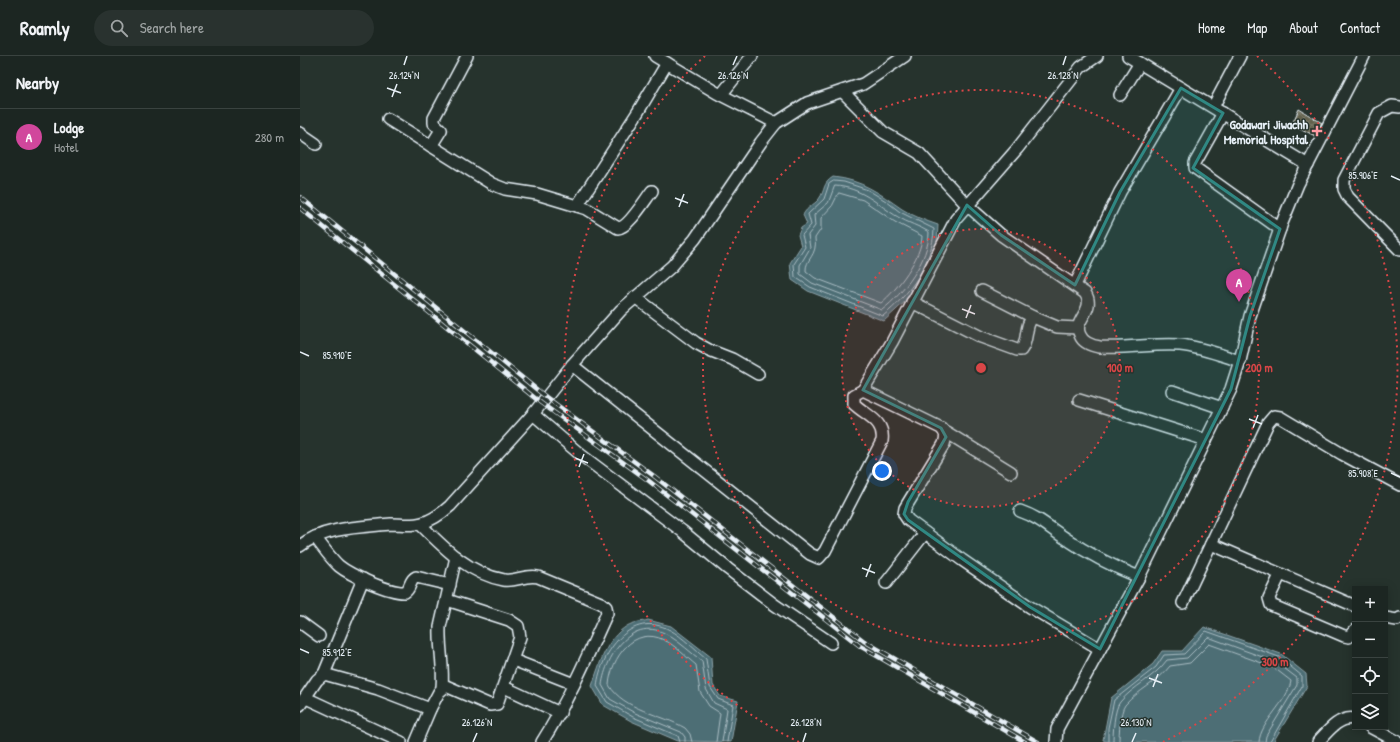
<!DOCTYPE html>
<html lang="en">
<head>
<meta charset="utf-8">
<style>
	:root { --surface:#1c2622; --page:#29322f; --text:#f1f3f6; --muted:#a0a5a5; --line:#3a4340; --accent:#d93025 }
	body { margin:0; font-family:"Patrick Hand",sans-serif; background:var(--page); color:var(--text) }
	.controls { position:absolute; right:12px; bottom:12px; display:grid; overflow:hidden; border-radius:0px; box-shadow:0 2px 10px #0003 }
	.controls button { width:36px; height:36px; display:grid; place-items:center; padding:0; border:0; border-bottom:1px solid var(--line); background:var(--surface); color:var(--text); font:20px sans-serif }
	.you { position:absolute; left:582px; top:415px; width:14px; height:14px; margin:-10px; border:3px solid #fff; border-radius:50%; background:#1a73e8; box-shadow:0 0 0 6px #1a73e833 }
	.badge { display:grid; place-items:center; width:26px; height:26px; border-radius:50%; background:var(--accent); color:#fff; font-size:13px; font-weight:700 }
	.pin { position:absolute; translate:-50% -33px; filter:drop-shadow(0 1px 2px #0008) }
	.pin::after { content:''; position:absolute; top:21px; width:14px; height:12px; background:inherit; clip-path:polygon(0 0,100% 0,50% 100%) }
	.list { margin:0; padding:0; list-style:none }
	h2 { display:flex; justify-content:space-between; align-items:center; height:52px; margin:0; padding:0 16px; font-size:17px }
	h2 small { font-size:13px; font-weight:400; color:var(--muted) }
	.list li { display:grid; grid-template-columns:26px 1fr auto; gap:12px; align-items:center; box-sizing:border-box; height:56px; padding:0 16px; border-top:1px solid var(--line) }
	.list b { display:block; font-size:15px; white-space:nowrap }
	.list p { margin:0; font-size:13px; white-space:nowrap; color:var(--muted) }
	.list em { font-size:13px; font-style:normal; color:var(--muted) }
	.icon { flex:none; width:22px; height:22px; fill:none; stroke:currentColor; stroke-width:2; stroke-linecap:round; stroke-linejoin:round }
	.map { position:relative; flex:none; width:1100px; height:686px; overflow:hidden }
	header { display:flex; align-items:center; gap:24px; box-sizing:border-box; height:56px; padding:0 20px; background:var(--surface); border-bottom:1px solid var(--line) }
	header strong { font-size:19px }
	nav { display:flex; gap:22px; margin-inline-start:auto; font-size:14px }
	.search { width:280px; height:36px; background:var(--page); display:flex; align-items:center; gap:10px; box-sizing:border-box; padding:0 14px; border-radius:22px; color:var(--muted); font-size:15px }
	main { display:flex }
	aside { flex:1; background:var(--surface) }
	.map>svg:first-child { display:block }
</style>
</head>
<body>
<header>
<strong>Roamly</strong>
<div class="search"><svg class="icon" aria-label="search" viewBox="0 0 24 24"><circle cx="10" cy="10" r="6"/><path d="M15 15l6 6"/></svg>Search here</div>
<nav><a>Home</a><a>Map</a><a>About</a><a>Contact</a></nav>
</header>
<main>
<aside>
<h2>Nearby<small></small></h2>
<ul class="list">
<li><span class="badge" style="background:#d1479c">A</span><div><b>Lodge</b><p>Hotel</p></div><em>280 m</em></li>
</ul>
</aside>
<div class="map">
<svg width="1100" height="686" viewBox="0 0 1100 686">
	<defs>
		<pattern id="building-cross-hatch" width="8" height="8" patternUnits="userSpaceOnUse"><rect width="8" height="8" fill="#63624e"/><path d="M0 0l8 8M0 8l8-8" fill="none" stroke="#797968"/></pattern>
	</defs>
	<rect width="100%" height="100%" fill="#26332d"/>
	<filter id="ink" filterUnits="userSpaceOnUse"><feTurbulence type="fractalNoise" baseFrequency=".025" numOctaves="2"/><feDisplacementMap in="SourceGraphic" scale="8" xChannelSelector="R" yChannelSelector="G"/><feConvolveMatrix kernelMatrix="1 2 1 2 8 2 1 2 1" color-interpolation-filters="sRGB"/></filter>
	<g filter="url(#ink)">
		<g fill="#4e6e75" stroke="#8ca2a9">
			<path d="M533,121c29,3 46,16 69,32 11,7 24,12 36,16l-1,19 -29,55 -24,22 -76,-30 -16,-11 -2,-17 11,-17 -3,-11 3,-7 6,-4 -4,-9c4,-8 11,-10 16,-16 7,-10 3,-15 14,-22z"/>
			<path d="M348,564l23,6 40,31 2,28 7,11 18,5 -7,41 -53,-1 -47,-20 -28,-16 -11,-19c8,-23 14,-47 35,-60 6,-4 15,-4 21,-6z"/>
			<path d="M904,571l77,27 25,20 1,12 -34,56h-165l-5,-2 8,-42 42,-34 9,-13h20z"/>
		</g>
		<g fill="none" stroke-linecap="round" stroke-linejoin="round">
			<g stroke="#aabdc4" stroke-width="1">
				<path d="M534,125l10,1 24,8 18,11 14,11 34,17c-1,34 -25,66 -51,87l-73,-29 -15,-10 -1,-13 11,-17 -3,-12 9,-10 -3,-11 16,-15 5,-15z"/>
				<path d="M535,130c26,1 43,19 63,31 10,6 21,9 31,15 0,28 -25,61 -47,78l-70,-27 -12,-9v-9l10,-17 -2,-13 7,-9 -1,-11 14,-12z"/>
				<path d="M539,137l24,7 32,22 27,14c0,21 -25,54 -41,67l-66,-25 -9,-7c-1,-12 12,-15 9,-33l6,-9v-11l11,-12z"/>
				<path d="M380,686l-2,-6 -45,-19 -26,-15 -10,-16c4,-34 34,-77 73,-56 13,7 25,20 36,29l4,28 8,12 15,6 -6,37"/>
				<path d="M385,686v-5l-4,-5 -46,-19 -25,-14 -8,-14c4,-30 31,-71 66,-50 12,7 23,18 34,26l4,28 8,14 13,6 -5,33"/>
				<path d="M392,686l-2,-8 -5,-6c-24,-14 -61,-18 -76,-43 2,-27 25,-60 55,-45 11,5 22,17 32,25l4,27 9,14 11,7 -4,29"/>
				<path d="M808,686v-14l6,-28 42,-33 8,-12 20,-1 22,-23 73,26 23,19v10l-32,56"/>
				<path d="M813,686c0,-9 1,-33 7,-40 13,-16 34,-24 47,-42l20,-2 21,-21 68,25 21,16v7l-31,51 -1,6"/>
				<path d="M819,686c0,-9 1,-30 6,-37 13,-15 33,-23 45,-39l20,-3 19,-19 64,23 18,14c-3,21 -31,41 -32,61"/>
			</g>
		</g>
		<path fill="url(#building-cross-hatch)" stroke="#e8f1f8" d="M999,53l23,14 -7,13 -23,-12z"/>
		<g fill="none" stroke-linecap="round" stroke-linejoin="round">
			<defs>
				<g id="minor">
					<path d="M355,0l62,37 59,30"/>
					<path d="M828,0l180,109"/>
					<path d="M543,36l40,40 36,21 48,52 34,30 84,58c12,17 -13,27 -5,42 3,8 13,11 20,12 27,2 54,-4 80,-2 20,2 41,10 60,16"/>
					<path d="M421,39l31,-39"/>
					<path d="M820,39l20,-32"/>
					<path d="M913,51l27,-51"/>
					<path d="M1100,51l-8,-1 -13,7 -35,67v9l4,8 52,53"/>
					<path d="M923,57l-28,50v5l85,61"/>
					<path d="M88,63l104,65 13,5 32,5 50,15 31,19c10,0 27,-28 34,-37"/>
					<path d="M0,77l16,11"/>
					<path d="M131,90l10,-16 -7,-7v-5l33,-62"/>
					<path d="M277,150l61,-94 29,-49"/>
					<path d="M775,229l45,-93 61,-104"/>
					<path d="M682,235l51,26"/>
					<path d="M335,241l61,46 13,7 23,9 26,15"/>
					<path d="M612,246l69,35 36,13h4c8,-9 3,-25 12,-33l24,10 21,1"/>
					<path d="M272,309l238,189 9,4 6,-7 57,-110c3,-20 -15,-25 -28,-37v-9l9,-5 29,-48 64,-123 61,-70 64,-82 16,-11"/>
					<path d="M563,334l78,38c6,6 5,9 3,16l-39,64 -1,6 4,6 54,40 68,47 70,42"/>
					<path d="M872,335l50,17"/>
					<path d="M779,344l127,40"/>
					<path d="M233,358l48,41 101,76 46,38 47,36 56,38"/>
					<path d="M646,376l65,40"/>
					<path d="M720,455c20,7 28,16 45,27 22,15 49,29 74,39"/>
					<path d="M120,468c24,24 49,50 84,56 12,2 21,-6 34,-3l63,26 5,4 1,6c-20,44 -39,88 -65,129"/>
					<path d="M15,481c8,10 15,21 24,29 11,9 51,27 66,26 6,-3 4,-12 11,-15l34,8"/>
					<path d="M911,488l144,62"/>
					<path d="M0,490c24,-19 61,-19 91,-22 10,0 21,2 31,-1 11,-3 19,-9 28,-17l83,-92 39,-49 49,-55 51,-44 23,-27 66,-97 15,-19 31,-20 56,-19 42,-28"/>
					<path d="M980,519l-11,23 2,7 73,31 5,1 6,-7"/>
					<path d="M586,527l39,-50"/>
					<path d="M883,547l85,-180 6,-7 6,1 62,37 58,31"/>
					<path d="M1085,562l12,2 3,-2"/>
					<path d="M0,566l19,14"/>
					<path d="M213,604l61,24"/>
					<path d="M24,618l39,-95"/>
					<path d="M204,631l56,26"/>
					<path d="M142,632c2,-21 -3,-41 -2,-61l16,-70"/>
					<path d="M6,642l95,44"/>
					<path d="M0,649l17,-25 7,-6 54,15 52,20 9,-17 7,-6 44,19 7,-1 23,-67 -2,-11 -9,-6 -62,-20"/>
					<path d="M1070,671l28,15"/>
					<path d="M116,686l14,-33"/>
					<path d="M756,686l1,-13 82,-152 92,-188 9,-28 10,-45 32,-93 16,-39 66,-128"/>
					<path d="M1018,686c9,-10 22,-27 37,-23"/>
				</g>
			</defs>
			<use href="#minor" stroke="#e8f1f8" stroke-width="14"/>
			<use href="#minor" stroke="#26332d" stroke-width="11"/>
			<defs>
				<g id="rail">
					<path d="M0,141l246,200 108,79 210,165 174,101"/>
					<path d="M0,152l241,195 108,78 211,165 165,96"/>
				</g>
			</defs>
			<use href="#rail" stroke="#e8f1f8" stroke-width="4.5"/>
			<use href="#rail" stroke="#26332d" stroke-width="3" stroke-dasharray="9" stroke-linecap="butt"/>
		</g>
	</g>
	<path fill="#308883" fill-opacity="0.2" stroke="#308883" stroke-width="3" stroke-linejoin="round" d="M881,32l42,25 -30,55 87,61 -30,87 -19,73 -131,260 -70,-42 -122,-87 -4,-6 4,-12 38,-65 -5,-9 -78,-38 104,-185 34,30 74,50 45,-93z"/>
	<path fill="none" stroke="#e8f1f8" stroke-width="1.5" d="M104,9l3,-9M433,9l4,-9M763,9l3,-9M87,32l14,5M92,41l5,-13M1091,120l9,4M375,142l13,5M379,151l5,-13M662,253l13,5M666,262l5,-13M0,296l9,4M949,363l13,5M953,372l5,-13M275,402l13,5M279,411l5,-13M1091,417l9,4M562,512l13,5M566,521l5,-13M0,593l9,4M849,622l13,5M853,631l5,-13M173,686l4,-9M503,686l3,-9M832,686l4,-9"/>
	<circle cx="681" cy="312" r="139" fill="#d94647" fill-opacity=".12"/>
	<g fill="none" stroke="#d94647" stroke-width="2" stroke-dasharray="2 4">
		<circle cx="681" cy="312" r="139"/>
		<circle cx="681" cy="312" r="278"/>
		<path d="M499 686A416 416 0 0 1 405 0M957 0A416 416 0 0 1 863 686"/>
	</g>
	<path fill="#ff9aa2" stroke="#26332d" stroke-width="1.5" d="M1015 69h4v4h4v4h-4v4h-4v-4h-4v-4h4z"/>
	<g text-anchor="middle" stroke-width="3" stroke-linejoin="round" paint-order="stroke">
		<g font-size="13" font-weight="bold" fill="#e8f1f8" stroke="#26332d" text-anchor="end">
			<text x="1008" y="73">Godawari Jiwachh<tspan x="1008" dy="15">Memorial Hospital</tspan></text>
		</g>
	</g>
	<g font-size="10" text-anchor="middle" fill="#e8f1f8" stroke="#26332d" stroke-width="3" stroke-linejoin="round" paint-order="stroke">
		<text x="104" y="23">26.124°N</text>
		<text x="433" y="23">26.126°N</text>
		<text x="763" y="23">26.128°N</text>
		<text x="1063" y="123">85.906°E</text>
		<text x="37" y="303">85.910°E</text>
		<text x="1063" y="421">85.908°E</text>
		<text x="37" y="600">85.912°E</text>
		<text x="177" y="670">26.126°N</text>
		<text x="506" y="670">26.128°N</text>
		<text x="836" y="670">26.130°N</text>
	</g>
	<circle cx="681" cy="312" r="6" fill="#d94647" stroke="#26332d" stroke-width="2"/>
	<g font-size="12" text-anchor="middle" font-weight="bold" fill="#d94647" stroke="#26332d" stroke-width="3" stroke-linejoin="round" paint-order="stroke">
		<text x="820" y="316">100 m</text>
		<text x="959" y="316">200 m</text>
		<text x="975" y="610">300 m</text>
	</g>
</svg>
<div class="controls">
<button>+</button>
<button>−</button>
<button><svg class="icon" aria-label="locate" viewBox="0 0 24 24"><circle cx="12" cy="12" r="6"/><path d="M12 2v4M12 18v4M2 12h4M18 12h4"/></svg></button>
<button><svg class="icon" aria-label="layers" viewBox="0 0 24 24"><path d="M12 4l9 5-9 5-9-5zM3 14l9 5 9-5"/></svg></button>
</div>
<div class="you"></div>
<div class="pin badge" style="left:939px;top:246px;background:#d1479c">A</div>
</div>
</main>
</body>
</html>
